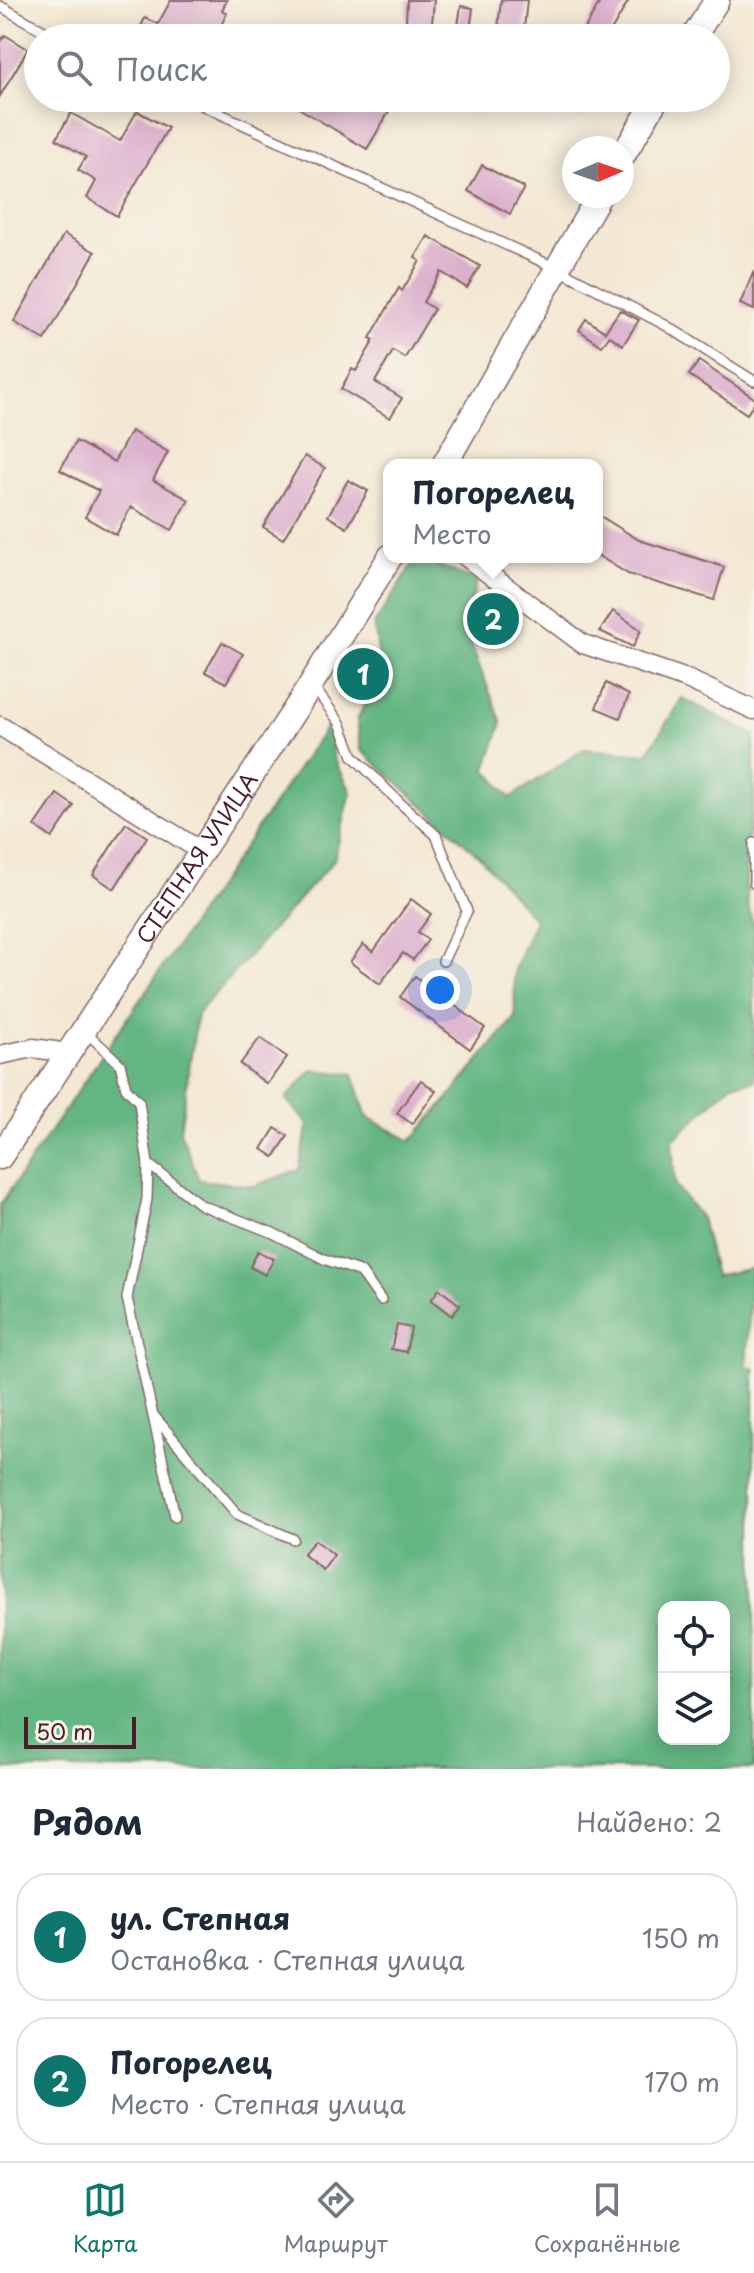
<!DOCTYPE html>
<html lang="ru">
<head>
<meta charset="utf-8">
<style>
	:root { --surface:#fff; --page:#f2f2f3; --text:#1f2937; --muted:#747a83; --line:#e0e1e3; --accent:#0f766e }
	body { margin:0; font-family:"Playpen Sans",sans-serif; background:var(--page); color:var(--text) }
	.controls { position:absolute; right:24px; bottom:24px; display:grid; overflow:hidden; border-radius:16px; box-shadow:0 4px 20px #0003 }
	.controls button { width:72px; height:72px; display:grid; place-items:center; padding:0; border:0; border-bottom:2px solid var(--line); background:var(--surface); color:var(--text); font:40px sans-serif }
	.compass { position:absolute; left:562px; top:136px; width:72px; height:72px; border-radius:50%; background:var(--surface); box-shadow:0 4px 20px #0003; rotate:88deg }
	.scale { position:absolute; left:24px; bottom:20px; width:112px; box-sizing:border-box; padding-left:8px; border:4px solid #4a1f2b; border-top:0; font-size:22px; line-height:28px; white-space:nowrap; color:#4a1f2b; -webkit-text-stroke:6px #f7f3e8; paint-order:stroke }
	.you { position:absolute; left:440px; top:990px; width:28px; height:28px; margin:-20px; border:6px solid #fff; border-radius:50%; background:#1a73e8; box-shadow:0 0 0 12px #1a73e833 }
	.badge { display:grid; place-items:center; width:52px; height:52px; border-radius:50%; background:var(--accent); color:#fff; font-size:26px; font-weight:700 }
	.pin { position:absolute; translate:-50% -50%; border:4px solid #fff; box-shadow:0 2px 8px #0006 }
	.popup { position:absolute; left:383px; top:459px; width:220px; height:104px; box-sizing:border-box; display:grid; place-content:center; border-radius:16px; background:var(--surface); filter:drop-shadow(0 2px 6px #0005); font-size:26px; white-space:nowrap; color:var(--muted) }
	.popup b { font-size:30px; color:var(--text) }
	.popup::after { content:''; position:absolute; left:50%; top:100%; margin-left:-16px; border:16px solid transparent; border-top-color:var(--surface) }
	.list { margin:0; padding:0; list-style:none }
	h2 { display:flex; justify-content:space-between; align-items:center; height:104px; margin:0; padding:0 32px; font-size:34px }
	h2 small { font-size:26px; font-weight:400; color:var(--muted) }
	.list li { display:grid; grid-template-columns:52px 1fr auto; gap:24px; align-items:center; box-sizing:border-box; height:128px; margin:0 16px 16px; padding:0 16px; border:2px solid var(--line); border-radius:32px }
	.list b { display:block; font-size:30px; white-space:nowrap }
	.list p { margin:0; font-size:26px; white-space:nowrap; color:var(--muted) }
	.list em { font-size:26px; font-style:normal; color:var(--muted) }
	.icon { flex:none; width:44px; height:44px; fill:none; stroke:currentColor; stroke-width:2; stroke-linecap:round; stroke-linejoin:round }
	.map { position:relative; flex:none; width:754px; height:1769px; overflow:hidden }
	.search { position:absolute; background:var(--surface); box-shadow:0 4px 20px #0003; left:24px; right:24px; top:24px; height:88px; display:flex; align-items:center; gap:20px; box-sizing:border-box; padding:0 28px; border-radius:44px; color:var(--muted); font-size:30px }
	.sheet { height:392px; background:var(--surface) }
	nav { display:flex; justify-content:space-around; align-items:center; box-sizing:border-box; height:112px; border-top:2px solid var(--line); background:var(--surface); font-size:22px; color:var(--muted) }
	nav a { display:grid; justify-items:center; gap:4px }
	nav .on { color:var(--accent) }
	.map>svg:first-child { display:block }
</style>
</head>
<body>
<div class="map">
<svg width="754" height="1769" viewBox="0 0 754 1769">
	<rect width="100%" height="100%" fill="#f7f3e8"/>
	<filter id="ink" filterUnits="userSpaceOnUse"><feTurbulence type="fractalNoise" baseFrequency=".0125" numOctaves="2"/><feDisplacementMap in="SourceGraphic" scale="16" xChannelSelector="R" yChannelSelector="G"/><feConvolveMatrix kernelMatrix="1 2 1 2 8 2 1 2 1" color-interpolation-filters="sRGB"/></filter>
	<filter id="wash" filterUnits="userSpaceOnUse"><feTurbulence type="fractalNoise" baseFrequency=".006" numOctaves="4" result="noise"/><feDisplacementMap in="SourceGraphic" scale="32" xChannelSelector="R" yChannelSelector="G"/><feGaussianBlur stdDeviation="1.8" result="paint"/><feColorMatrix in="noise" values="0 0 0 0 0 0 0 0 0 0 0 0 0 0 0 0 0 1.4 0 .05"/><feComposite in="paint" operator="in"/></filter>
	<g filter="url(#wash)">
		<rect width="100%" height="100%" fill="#f3e8d3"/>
		<path fill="#63b582" stroke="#566a56" stroke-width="2" fill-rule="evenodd" d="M417,557l60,24 -13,47 38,95 -16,46 24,29 74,-49 63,5 35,-56 72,37v64l-9,57 2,45 7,28v152l-22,3 -60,57 3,44 26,33 14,58 37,-8 -6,98 8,2v401h-754v-564l329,-482 5,35 17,34 -17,68 -137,154 -17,117 19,49 55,6 45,-16 9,-46 -22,-25 26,-29 41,4 14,43 44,24 37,-42 67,-82 -1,-48 21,-49 -57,-65 -117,-105 -4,-30 24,-49 -7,-46zM664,1607h60v132h-60z"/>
		<g id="blocks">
			<g fill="#dcb0cd">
				<path d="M171,0h56l-5,10 5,3 -12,25h-80l10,-20 13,6z"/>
				<path d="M407,0h27l-2,24 -26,-2z"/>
				<path d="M501,0h26l-4,38h-26z"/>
				<path d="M601,0h28l-22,38h-10l-13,-8z"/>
				<path d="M461,6l12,2 -4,30h-13z"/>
				<path d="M5,35l23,14 -28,47v-53z"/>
				<path d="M302,98h67l21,12 -23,39 -70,-42z"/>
				<path d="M137,111l31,17 -51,88 -30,-18 9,-17 -18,-11 8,-13 -30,-18 15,-26 49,28z"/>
				<path d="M482,165l42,23 -14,26 -42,-23z"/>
				<path d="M64,234l31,18 -50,88 -31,-18z"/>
				<path d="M428,236l52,30 -13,22 -26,-16 -18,30 11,7 -29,49 -12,-7 -18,31 27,16 -12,20 -49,-29 11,-20 4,2 18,-31 -4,-2 29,-50 3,3 18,-30 -5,-3z"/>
				<path d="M754,271v39l-14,-6z"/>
				<path d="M620,310l19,10 -16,25 -13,-9 -8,10 -23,-16 7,-11 19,13z"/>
				<path d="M699,361l55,37v5l-7,11 -58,-39z"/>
				<path d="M131,431l37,21 -15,28 36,20 -17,30 -41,-23 -15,28 -31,-18 14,-26 -39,-21 16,-29 38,21z"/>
				<path d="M305,456l20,12 -42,71 -20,-12z"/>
				<path d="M348,480l20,11 -21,37 -19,-12z"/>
				<path d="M597,514l42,26 85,27 -10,33 -86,-26 -31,-19z"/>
				<path d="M495,595l15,11 -17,39 -18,-14z"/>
				<path d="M613,611l28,19 -8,17 -33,-16z"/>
				<path d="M222,642l21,12 -17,29 -21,-11z"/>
				<path d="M606,683l23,12 -9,23 -24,-10z"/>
				<path d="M57,794l17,12 -22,32 -17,-12z"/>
				<path d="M126,823l21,14 -33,52 -21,-14z"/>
				<path d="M411,899l20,15 -13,18 10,8 -15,20 -10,-7 -23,31 -30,-22 13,-18 10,8z"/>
				<path d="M415,976l70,52 -15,21 -70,-52z"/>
				<path d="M260,1038l27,19 -20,27 -27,-20z"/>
				<path d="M421,1080l15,11 -24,33 -15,-11z"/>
				<path d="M275,1128l13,8 -14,21 -12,-8z"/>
				<path d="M258,1251l16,8 -9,16 -15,-8z"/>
				<path d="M439,1289l21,16 -8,11 -21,-16z"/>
				<path d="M397,1325l14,3 -5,24 -15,-3z"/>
				<path d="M315,1540l19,15 -11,15 -20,-16z"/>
			</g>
		</g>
	</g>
	<g filter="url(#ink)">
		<use href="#blocks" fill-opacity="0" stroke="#856566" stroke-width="2"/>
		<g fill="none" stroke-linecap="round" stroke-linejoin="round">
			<defs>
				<g id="lane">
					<path d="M0,6l56,32"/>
					<path d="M186,98l370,170 111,58 87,55"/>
					<path d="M313,686l27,37 13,33 45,45 38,34 31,76 -24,50"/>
					<path d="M754,843v40"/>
					<path d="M86,1032l34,32 6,24 13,14 9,62 53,41 72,28 51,26 37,13 20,28"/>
					<path d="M148,1164l-1,35 -20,99 48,218"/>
					<path d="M154,1416l83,98 56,25"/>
				</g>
				<g id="street">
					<path d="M466,557l117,87 104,35 67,31"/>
					<path d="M0,726l201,125"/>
					<path d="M0,1055l33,-7 35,5"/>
				</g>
				<g id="secondary">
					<path d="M693,38l24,-38"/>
					<path d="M622,157l35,-59"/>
					<path d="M444,465l155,-269"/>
					<path id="s1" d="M0,1157l300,-455 90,-145"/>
				</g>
			</defs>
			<use href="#lane" stroke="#856566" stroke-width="12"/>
			<use href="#street" stroke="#856566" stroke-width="21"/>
			<use href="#secondary" stroke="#856566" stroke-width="27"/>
			<use href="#lane" stroke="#fff" stroke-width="9"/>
			<use href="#street" stroke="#fff" stroke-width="18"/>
			<use href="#secondary" stroke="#fff" stroke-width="24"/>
		</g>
	</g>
	<g text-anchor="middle" stroke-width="6" stroke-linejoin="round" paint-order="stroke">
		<g font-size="22" fill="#4a1f2b" stroke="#f7f3e8">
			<text dy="8" stroke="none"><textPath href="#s1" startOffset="358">СТЕПНАЯ УЛИЦА</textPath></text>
		</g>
	</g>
</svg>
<div class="controls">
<button><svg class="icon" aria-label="locate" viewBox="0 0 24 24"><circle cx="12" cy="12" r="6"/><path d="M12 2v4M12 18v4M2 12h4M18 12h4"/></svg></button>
<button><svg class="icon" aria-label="layers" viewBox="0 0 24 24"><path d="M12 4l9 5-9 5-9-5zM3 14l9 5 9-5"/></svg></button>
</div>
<svg class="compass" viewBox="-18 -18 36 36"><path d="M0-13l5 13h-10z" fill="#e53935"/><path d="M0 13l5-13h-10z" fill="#747a83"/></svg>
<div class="scale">50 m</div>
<div class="you"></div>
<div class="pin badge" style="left:363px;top:674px">1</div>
<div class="pin badge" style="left:493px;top:619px">2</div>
<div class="popup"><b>Погорелец</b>Место</div>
<div class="search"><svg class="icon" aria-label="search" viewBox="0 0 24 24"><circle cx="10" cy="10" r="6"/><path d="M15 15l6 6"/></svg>Поиск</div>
</div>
<section class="sheet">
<h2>Рядом<small>Найдено: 2</small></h2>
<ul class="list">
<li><span class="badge">1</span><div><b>ул. Степная</b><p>Остановка · Степная улица</p></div><em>150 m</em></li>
<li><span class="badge">2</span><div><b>Погорелец</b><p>Место · Степная улица</p></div><em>170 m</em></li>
</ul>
</section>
<nav>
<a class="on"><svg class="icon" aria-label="map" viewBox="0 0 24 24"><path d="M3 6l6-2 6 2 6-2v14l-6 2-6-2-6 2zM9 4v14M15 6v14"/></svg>Карта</a>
<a><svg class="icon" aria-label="directions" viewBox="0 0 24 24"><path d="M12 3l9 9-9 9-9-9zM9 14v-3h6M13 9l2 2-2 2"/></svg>Маршрут</a>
<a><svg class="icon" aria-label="saved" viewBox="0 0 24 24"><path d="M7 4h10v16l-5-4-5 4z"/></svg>Сохранённые</a>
</nav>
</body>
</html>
